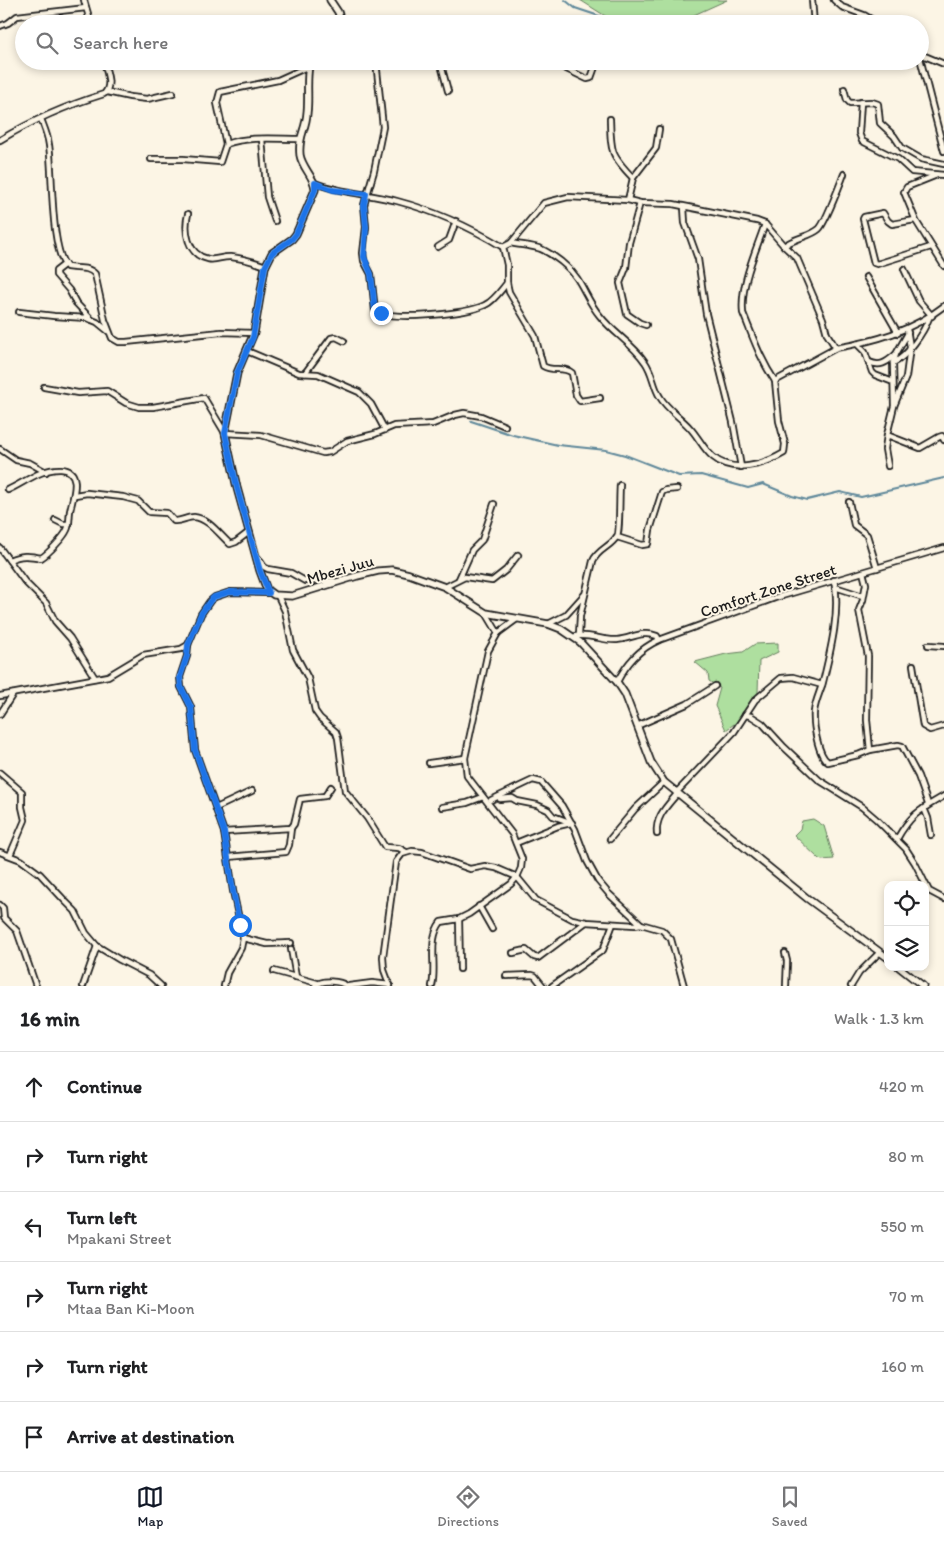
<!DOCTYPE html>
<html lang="en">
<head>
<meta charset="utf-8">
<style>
	:root { --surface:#fff; --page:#f6f6f6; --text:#202124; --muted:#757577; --line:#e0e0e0; --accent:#111827 }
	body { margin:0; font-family:Itim,sans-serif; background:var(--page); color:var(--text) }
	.controls { position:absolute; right:15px; bottom:15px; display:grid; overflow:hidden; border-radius:10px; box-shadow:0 2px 8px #0003 }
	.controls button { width:45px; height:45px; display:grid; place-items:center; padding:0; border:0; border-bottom:1px solid var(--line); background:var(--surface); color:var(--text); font:25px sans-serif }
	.stop { position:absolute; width:15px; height:15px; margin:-11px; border:4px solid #1a73e8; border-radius:50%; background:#fff }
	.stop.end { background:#1a73e8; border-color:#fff; box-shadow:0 1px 5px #0008 }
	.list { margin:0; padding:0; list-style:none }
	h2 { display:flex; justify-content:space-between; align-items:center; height:65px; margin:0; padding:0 20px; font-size:21px }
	h2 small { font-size:16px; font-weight:400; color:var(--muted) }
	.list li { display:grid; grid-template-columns:32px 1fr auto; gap:15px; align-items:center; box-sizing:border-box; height:70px; padding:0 20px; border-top:1px solid var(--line) }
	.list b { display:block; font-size:19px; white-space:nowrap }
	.list p { margin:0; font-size:16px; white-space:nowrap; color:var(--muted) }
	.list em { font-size:16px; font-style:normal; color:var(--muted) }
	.icon { flex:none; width:28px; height:28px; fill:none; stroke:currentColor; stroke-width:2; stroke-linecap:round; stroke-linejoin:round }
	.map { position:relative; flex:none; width:944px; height:986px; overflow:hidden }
	.search { position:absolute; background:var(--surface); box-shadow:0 2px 8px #0003; left:15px; right:15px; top:15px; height:55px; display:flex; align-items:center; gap:12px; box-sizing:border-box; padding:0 18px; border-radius:28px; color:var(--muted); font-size:19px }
	.sheet { height:485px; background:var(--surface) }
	nav { display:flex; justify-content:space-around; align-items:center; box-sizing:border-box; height:70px; border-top:1px solid var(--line); background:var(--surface); font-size:14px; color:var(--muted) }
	nav a { display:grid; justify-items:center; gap:2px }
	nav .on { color:var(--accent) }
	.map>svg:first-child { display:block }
</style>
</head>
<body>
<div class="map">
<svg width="944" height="986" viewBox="0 0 944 986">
	<rect width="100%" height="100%" fill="#fcf5e5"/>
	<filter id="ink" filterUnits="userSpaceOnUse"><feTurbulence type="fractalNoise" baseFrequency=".02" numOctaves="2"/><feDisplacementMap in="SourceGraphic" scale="10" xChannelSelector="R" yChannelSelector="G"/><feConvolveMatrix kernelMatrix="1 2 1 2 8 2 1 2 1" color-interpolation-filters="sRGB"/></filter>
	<g filter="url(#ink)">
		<g fill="#aedf9f" stroke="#657e5e">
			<path d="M580,0h147l-53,24h-56z"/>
			<path d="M778,643v9l-19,9 -1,31 -20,29 -12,9 -11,-24 5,-18 -11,-7 -1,-8 -13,-11 31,-8 17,-2 12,-8z"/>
			<path d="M813,819l11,7 10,33 -12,1 -3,-1 -25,-24 6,-6 2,-8z"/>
		</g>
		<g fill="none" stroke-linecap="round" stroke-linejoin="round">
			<g stroke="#5f889a" stroke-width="2">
				<path d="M565,0l10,8 33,11 1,5"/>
				<path d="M471,421l42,14 45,10 48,5 19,5 54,21 22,-1 47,13 15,-4 29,12 15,4 33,-8 21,5 83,-19"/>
			</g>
			<defs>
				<g id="minor">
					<path d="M84,0l7,24"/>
					<path d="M812,0l2,24"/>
					<path d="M834,0l8,7 22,8 15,9"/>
					<path d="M0,26l8,-3 9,-7 69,-8"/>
					<path d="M920,54l24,10"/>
					<path d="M920,58l24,93"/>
					<path d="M376,61l7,66 -9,44 -10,34 2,22 -3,26 1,8 7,13 4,37c19,10 91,3 110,-6 9,-4 16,-15 22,-22"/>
					<path d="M440,61l8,30"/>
					<path d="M554,61l2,3 31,15 4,-1 4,-11"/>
					<path d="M844,89l3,11 3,3 22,-1 6,2 2,19 14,13 8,12 19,11 23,5"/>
					<path d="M107,92l23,5 17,2 26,-6"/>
					<path d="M861,102l-2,31 3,8 36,18 14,13 32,3"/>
					<path d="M41,119c3,8 7,17 8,26 4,25 1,106 18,122 10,2 21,-1 28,7l10,46 7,18 7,4h7l95,-10 33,1"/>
					<path d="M610,119c1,33 0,35 23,59"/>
					<path d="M262,139l5,58 8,24"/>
					<path d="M0,140c33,-20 68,-35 104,-46 9,-9 2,-22 0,-33"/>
					<path d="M226,144l-9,-41 3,-11 58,-12 31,-14"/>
					<path d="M151,159h32l37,3 6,-18c23,-8 49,-5 74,-5"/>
					<path d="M937,175l-30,12 -3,5 12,29 28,45"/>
					<path d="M315,183c26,10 55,11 82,18 38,10 73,26 106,46l8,-4 33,-40 24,-6 60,3 12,3 33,1 84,17 8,3 19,22 13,12 26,61 4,15 9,14c39,-7 76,-17 108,-42"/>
					<path d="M628,200l5,-22 23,-30 3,-19"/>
					<path d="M640,203l-11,40 -3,25 -6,15 7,31 13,9 6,2"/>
					<path d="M684,207l1,16 13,36 8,55 27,108 8,45"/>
					<path d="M188,214c-4,16 -1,41 20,45 8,2 15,-3 23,-2 11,1 24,5 35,9"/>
					<path d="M915,220l-23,4 -4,-3 -5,-8 -19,4 -1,2 11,44 3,1 54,-17"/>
					<path d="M765,224c-9,27 -25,60 -22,89 10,24 17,46 32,68"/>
					<path d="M511,243c8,2 23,3 30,6 7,3 19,11 25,17 16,13 20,34 34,50 13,17 33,28 45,46 8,11 8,24 15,35 7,12 20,20 29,30 9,9 14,22 24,30 20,17 51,8 71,-4l1,-9 -6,-23 -4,-40 61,-33"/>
					<path d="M784,246c12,-9 26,-9 35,-17 6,-5 21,-45 25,-55"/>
					<path d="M438,247l11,-7 7,-19"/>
					<path d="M503,247l4,18v18l2,9 26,44 8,30c9,6 21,0 29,7l4,22 4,6 20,-3"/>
					<path d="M65,264l-9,7v4l13,15 7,13 15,16"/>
					<path d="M904,269l15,32 13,15"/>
					<path d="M866,277l32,56"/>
					<path d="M19,312l35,4 33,2 10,4 11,9"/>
					<path d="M907,329l3,18 -4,30 -12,29 -7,29 33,13 19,-11 3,-1 2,4"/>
					<path d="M857,344l8,8 7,20 3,3 18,7"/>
					<path d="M247,351l52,22 19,1 41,18 12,12 14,26"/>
					<path d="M869,362c11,5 17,1 26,-7"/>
					<path d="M893,363c14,-6 31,-31 36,-45"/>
					<path d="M305,373l26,-35 5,-1 8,4"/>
					<path d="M44,387l34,6 29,-2 19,12 13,4h14l51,-9 21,35 36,2 62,18 7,-1 17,-11 28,-7 19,-8 39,-2 22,-9 9,-2 17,3 24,10"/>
					<path d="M894,405l-1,-42 3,-9 12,-21"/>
					<path d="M887,435l-2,14 3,17"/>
					<path d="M0,449l16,11 14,3 16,9"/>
					<path d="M8,490c16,-7 33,-22 53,-21 23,1 11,30 9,42 -1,6 0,13 -3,19 -3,7 -19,24 -26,28 -13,-3 -20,-3 -32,2"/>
					<path d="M75,495l12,-2 36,4 15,4 11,11 18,1 7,8c6,1 13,-4 20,-4 14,1 26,18 36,27l6,-2 13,-10"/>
					<path d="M849,502l5,23 13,10 10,33"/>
					<path d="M55,520l8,4h6"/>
					<path d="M617,537l25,8 6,-1 2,-14 12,-38 4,-2 11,-1"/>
					<path d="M0,548l25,34 21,21 9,18 15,17 25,40"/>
					<path d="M258,558l6,9 4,2 23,4 14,8h29"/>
					<path d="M863,572l3,12 -3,16 -4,10 9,46 -1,64 3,30"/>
					<path d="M459,579l13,-29 10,-10 12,-36"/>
					<path d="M834,580c7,31 -4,73 -11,102 -3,10 -8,20 -9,30 -1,12 4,44 14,50l30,-7 12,-5 28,-5 4,1 16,30 10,28"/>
					<path d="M445,587l20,-10 27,4 14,-11 12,-15"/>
					<path d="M835,587l28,9"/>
					<path d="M278,596l7,15 8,39 15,28 7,33 5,7 16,14 2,6 7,53 22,27 18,29 14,1 7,4"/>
					<path d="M486,613l12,20"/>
					<path d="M548,624l18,-9 18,-20"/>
					<path d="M579,635l1,-19 13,-55c5,-12 18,-14 24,-25 3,-3 2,-42 3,-51"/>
					<path d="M576,636c14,-2 28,5 41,4 14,-1 25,-10 40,-4l2,4"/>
					<path d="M928,645l16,1"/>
					<path d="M913,665l10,61 7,4 14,-4"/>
					<path d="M617,682c10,-19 22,-33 42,-42l116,-42 169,-50"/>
					<path d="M0,696l108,-20 35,-21 38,-6 7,-4"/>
					<path d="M0,714l13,-20"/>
					<path d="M745,715l6,1 11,7 22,24 35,33 43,27 14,12 30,30 9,14 14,28 15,8"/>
					<path d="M637,726l50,-22 28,-18"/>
					<path d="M429,763l36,-5"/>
					<path d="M0,773l22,19v15l3,13 -15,35"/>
					<path d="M676,793l58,-61 21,-32 26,-22 12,-1 29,8"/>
					<path d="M500,799l12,-1 5,3 20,4 11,5 5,6 19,7"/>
					<path d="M491,800l42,-20 8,2 21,24 13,23 12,32 11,20 11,13 32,30 21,6 9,9 13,47"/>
					<path d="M442,807l25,-4 16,-6"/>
					<path d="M216,808l36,-17"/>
					<path d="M924,808l4,10 3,17"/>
					<path d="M224,832l67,-4 3,-4 6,-25 25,-3 6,-9"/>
					<path d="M657,834c-2,-17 10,-28 20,-40"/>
					<path d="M610,839l25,-30 29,-27"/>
					<path d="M897,839c14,-25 23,-29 47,-43"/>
					<path d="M516,843l42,-17 13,-3"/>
					<path d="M0,852l21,8 19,14 26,28 9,9 11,22 11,13 23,14 29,15 12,11"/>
					<path d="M228,857l58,-5 3,-7 2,-17"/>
					<path d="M0,905l3,3 1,10 13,13 19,55"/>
					<path d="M479,906l13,23"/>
					<path d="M459,919l1,50"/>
					<path d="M243,938l24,6 24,-1"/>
					<path d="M291,949l5,28"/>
					<path d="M513,953l13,-3 8,7 4,1 48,-36"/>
					<path d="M785,953l2,8 -1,25"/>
					<path d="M274,971l43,12"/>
					<path d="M506,976l26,-1 3,1 8,10"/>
					<path d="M83,986l14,-40"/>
					<path d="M224,986l3,-13 14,-25 2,-10 -10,-47 -9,-59 -29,-82 -4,-43 -10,-20 -1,-10 7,-21 1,-11 13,-31 9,-13 5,-4 15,-5 39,1"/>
					<path d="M315,986c7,-7 25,-5 32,0"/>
					<path d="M349,986l23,-3 18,2"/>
					<path d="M390,986l-6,-16 -1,-13 13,-95 6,-8 10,-3 10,1 48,17 15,-3 11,2 21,9 19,23 36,19 14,3 49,3 6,-1"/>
					<path d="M432,986c5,-21 -5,-46 9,-64l18,-3 10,-5 42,-30 6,-7 4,-9 1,-9 -10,-25 -45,-58 -2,-18 23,-107 10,-18 19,-14"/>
					<path d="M552,986l51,-36 10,-26"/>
					<path d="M851,986l8,-13 21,-21"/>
				</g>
				<g id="tertiary">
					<path d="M330,0l8,12 4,12"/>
					<path d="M317,61l-8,5c-3,16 0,31 -2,47 -1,17 -9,23 -7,42 2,13 16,24 15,35l-19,44 -4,5 -20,14 -7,14 -11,66 -17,40 -12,60 12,55 23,83 7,19 7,5 18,1 65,-20 21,-5 14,-1 17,4 36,13 41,26 62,11 13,5 19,13 37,40 8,12 26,68 13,20 144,117 80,59"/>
					<path d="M899,967l24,19"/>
				</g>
			</defs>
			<use href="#minor" stroke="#1c1c1c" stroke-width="8"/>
			<use href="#tertiary" stroke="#1c1c1c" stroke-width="9"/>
			<use href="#minor" stroke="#fcf5e5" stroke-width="4.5"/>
			<use href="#tertiary" stroke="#fcf5e5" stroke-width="5.5"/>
		</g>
	</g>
	<g fill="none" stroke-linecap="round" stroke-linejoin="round" filter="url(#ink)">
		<path stroke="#1a73e8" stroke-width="6" d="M240,925l-7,-34 -9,-59 -29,-82 -4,-43 -10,-20 -1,-10 7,-21 1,-11 13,-31 9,-13 4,-4 16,-5 39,1 -9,-22 -23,-83 -12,-55 12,-60 16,-36 12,-70 7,-14 20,-14 4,-5 19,-44v-7l18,7 33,4 -2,11 2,22 -2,30 7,17 4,37 6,2"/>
	</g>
	<g text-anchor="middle" stroke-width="4" stroke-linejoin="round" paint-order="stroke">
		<g font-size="16" fill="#1c1c1c" stroke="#fcf5e5">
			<text transform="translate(340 569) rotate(-16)" y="6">Mbezi Juu</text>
			<text transform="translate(768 590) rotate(-18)" y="6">Comfort Zone Street</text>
		</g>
	</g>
</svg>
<div class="controls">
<button><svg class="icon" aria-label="locate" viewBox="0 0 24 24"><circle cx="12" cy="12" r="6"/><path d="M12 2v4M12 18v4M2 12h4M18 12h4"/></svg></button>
<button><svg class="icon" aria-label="layers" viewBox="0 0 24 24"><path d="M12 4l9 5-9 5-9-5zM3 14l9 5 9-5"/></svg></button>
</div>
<div class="stop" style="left:240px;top:925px"></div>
<div class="stop end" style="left:381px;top:313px"></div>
<div class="search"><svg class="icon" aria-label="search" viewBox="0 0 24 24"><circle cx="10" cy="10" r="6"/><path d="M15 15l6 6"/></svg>Search here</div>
</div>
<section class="sheet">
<h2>16 min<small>Walk · 1.3 km</small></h2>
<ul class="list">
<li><svg class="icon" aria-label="ahead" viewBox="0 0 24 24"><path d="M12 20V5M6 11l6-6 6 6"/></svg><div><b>Continue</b></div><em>420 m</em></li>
<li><svg class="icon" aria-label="right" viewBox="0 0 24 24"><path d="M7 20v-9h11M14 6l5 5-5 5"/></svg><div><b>Turn right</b></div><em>80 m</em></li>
<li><svg class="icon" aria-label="left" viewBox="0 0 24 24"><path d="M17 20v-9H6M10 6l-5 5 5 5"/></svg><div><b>Turn left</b><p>Mpakani Street</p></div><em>550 m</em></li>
<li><svg class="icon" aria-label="right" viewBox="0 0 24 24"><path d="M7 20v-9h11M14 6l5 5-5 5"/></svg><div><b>Turn right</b><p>Mtaa Ban Ki-Moon</p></div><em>70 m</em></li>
<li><svg class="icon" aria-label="right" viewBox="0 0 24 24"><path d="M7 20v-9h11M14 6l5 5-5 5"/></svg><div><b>Turn right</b></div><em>160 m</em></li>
<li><svg class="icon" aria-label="arrive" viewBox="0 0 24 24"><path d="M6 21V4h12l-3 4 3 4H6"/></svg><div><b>Arrive at destination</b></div></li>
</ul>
</section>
<nav>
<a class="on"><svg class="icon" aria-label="map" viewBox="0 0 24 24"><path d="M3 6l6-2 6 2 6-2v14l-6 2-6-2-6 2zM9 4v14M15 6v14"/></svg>Map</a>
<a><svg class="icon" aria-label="directions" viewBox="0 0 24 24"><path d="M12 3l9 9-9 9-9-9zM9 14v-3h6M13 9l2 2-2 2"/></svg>Directions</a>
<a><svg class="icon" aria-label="saved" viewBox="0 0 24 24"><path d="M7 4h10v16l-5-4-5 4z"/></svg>Saved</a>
</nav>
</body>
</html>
